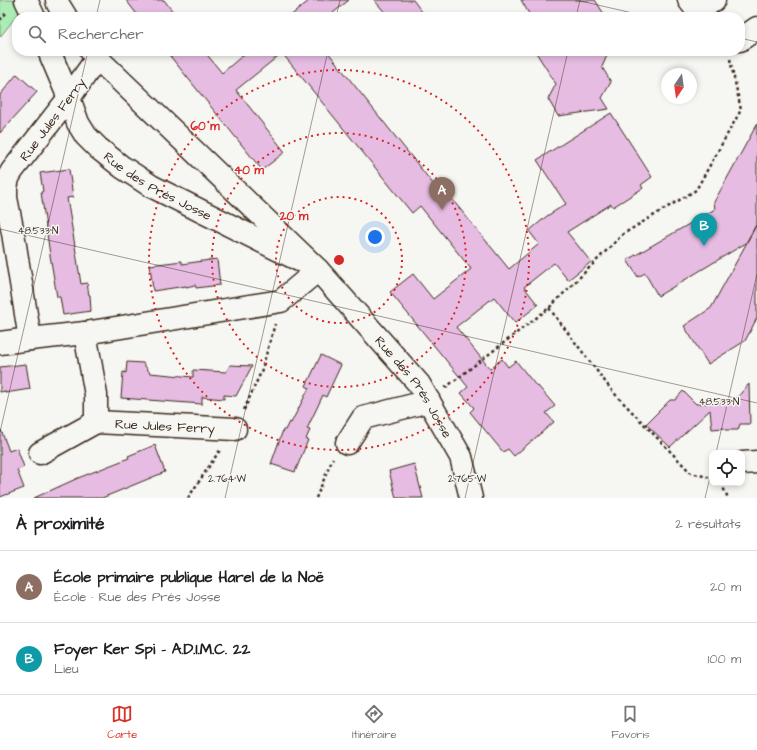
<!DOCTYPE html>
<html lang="fr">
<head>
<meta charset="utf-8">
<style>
	:root { --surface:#fff; --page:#f6f6f6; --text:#202124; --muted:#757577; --line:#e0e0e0; --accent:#d93025 }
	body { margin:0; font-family:"Architects Daughter",sans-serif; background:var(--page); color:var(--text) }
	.controls { position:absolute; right:12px; bottom:12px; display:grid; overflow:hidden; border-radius:8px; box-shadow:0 2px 6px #0003 }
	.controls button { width:36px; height:36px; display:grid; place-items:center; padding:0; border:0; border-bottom:1px solid var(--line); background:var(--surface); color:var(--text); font:20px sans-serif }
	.compass { position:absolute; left:661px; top:68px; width:36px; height:36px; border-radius:50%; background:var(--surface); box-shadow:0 2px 6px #0003; rotate:193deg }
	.you { position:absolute; left:375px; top:237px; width:14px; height:14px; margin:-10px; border:3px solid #fff; border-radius:50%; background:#1a73e8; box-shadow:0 0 0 6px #1a73e833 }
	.badge { display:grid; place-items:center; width:26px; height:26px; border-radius:50%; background:var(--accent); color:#fff; font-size:13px; font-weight:700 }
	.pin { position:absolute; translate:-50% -33px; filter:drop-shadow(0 1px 2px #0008) }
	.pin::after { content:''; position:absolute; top:21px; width:14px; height:12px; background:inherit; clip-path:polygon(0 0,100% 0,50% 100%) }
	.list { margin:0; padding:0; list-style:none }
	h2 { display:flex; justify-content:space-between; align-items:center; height:52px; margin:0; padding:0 16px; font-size:17px }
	h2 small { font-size:13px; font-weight:400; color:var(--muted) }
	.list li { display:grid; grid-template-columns:26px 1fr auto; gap:12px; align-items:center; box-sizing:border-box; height:72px; padding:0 16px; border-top:1px solid var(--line) }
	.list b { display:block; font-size:15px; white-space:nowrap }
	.list p { margin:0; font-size:13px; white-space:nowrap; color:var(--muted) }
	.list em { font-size:13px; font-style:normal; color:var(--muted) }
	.icon { flex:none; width:22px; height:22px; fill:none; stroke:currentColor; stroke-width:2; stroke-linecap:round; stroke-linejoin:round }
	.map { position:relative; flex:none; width:757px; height:498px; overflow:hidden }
	.search { position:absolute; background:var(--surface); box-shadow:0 2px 6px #0003; left:12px; right:12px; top:12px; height:44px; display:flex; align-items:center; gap:10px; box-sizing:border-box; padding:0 14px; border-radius:16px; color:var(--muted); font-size:15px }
	.sheet { height:196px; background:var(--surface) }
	nav { display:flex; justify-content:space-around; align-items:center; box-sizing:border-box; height:56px; border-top:1px solid var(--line); background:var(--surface); font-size:11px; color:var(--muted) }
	nav a { display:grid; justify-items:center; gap:2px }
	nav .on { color:var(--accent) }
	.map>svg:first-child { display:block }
</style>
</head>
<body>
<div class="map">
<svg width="757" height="498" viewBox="0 0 757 498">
	<rect width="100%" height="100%" fill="#f6f6f2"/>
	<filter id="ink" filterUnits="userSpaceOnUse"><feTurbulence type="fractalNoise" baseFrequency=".025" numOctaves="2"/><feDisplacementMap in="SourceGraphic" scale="8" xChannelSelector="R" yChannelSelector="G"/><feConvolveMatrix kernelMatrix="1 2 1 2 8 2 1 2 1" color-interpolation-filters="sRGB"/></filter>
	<g filter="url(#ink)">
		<path fill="#acedb5" stroke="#748c6a" d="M0,0h29l-29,37z"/>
		<g fill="#e6bce2" stroke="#3b2a1e">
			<path d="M126,0h38l13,17h-38z"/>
			<path d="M310,0h39l-21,17h-39z"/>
			<path d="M374,0h39l13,17h-37z"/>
			<path d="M521,0h74l11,17h-75z"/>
			<path d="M166,51h38l18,22 26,-22h79l107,134 4,-3 71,87 30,-25 -10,-13 18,-15 19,-12 -29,-44 74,-47 41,64 -11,8 2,3 -30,19 -2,-3 -44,28 24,30 -23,18 -14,-17 -30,24 14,18 -23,18 -21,-26 -38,30 34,42 12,-10 6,8 8,-6 21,26 1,-1 17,20 -9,7 8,9 -40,34 -6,-7 -5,3 -33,-40 4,-4 -13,-15 7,-6 -78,-95 23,-18 20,25 38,-30 -51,-63 -8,7 -130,-160 -46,37 49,62 -23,18z"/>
			<path d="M535,51h74l-7,16 9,15 -9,16 7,11 -51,7 -10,-17 8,-15z"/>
			<path d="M17,74l20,18 -37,41v-38z"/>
			<path d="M757,124v99l-11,20 -88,53 -13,-23 -7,4 -11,-17 88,-51 -1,-7z"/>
			<path d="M69,169l4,28 -6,1 8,48 6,38 6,-1 2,12h1l1,16 -28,4 -3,-18h-3l-7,-42 -9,-63 2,-1 -3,-18z"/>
			<path d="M757,224v94l-12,23 -37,23 -24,-38 27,-18z"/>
			<path d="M217,259l3,26 -24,3 -1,-3 -9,2v-1l-33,5 -3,-26 32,-4v3z"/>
			<path d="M321,355l20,10 -15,32 -3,-2 -16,34 3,1 -4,9 2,1 -13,32 -24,-8 12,-34h2l4,-8 2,1 18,-35 -3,-2z"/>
			<path d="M127,362l16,1 7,10 43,4v-7l33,2 4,-7 22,1 -16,30 -12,-1v4l-22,-2v7l-81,-6 2,-26 3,1z"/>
			<path d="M26,364l4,25 -25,4v-2l-5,1v-25z"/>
			<path d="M749,384l1,40h-10l-2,6h-13l-1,-2 -12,1 -2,-19 -40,37 -24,-23 24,-24h5l8,-9 13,13 38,-3z"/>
			<path d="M0,430h1l8,21 8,-3 7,19 -7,3 7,18 -24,9z"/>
			<path d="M155,445l10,27 -63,26h-68l44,-20 51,-20 -1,-2z"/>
			<path d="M414,464l9,34h-27l-7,-27z"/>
		</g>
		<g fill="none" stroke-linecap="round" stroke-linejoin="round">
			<defs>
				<g id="minor">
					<path d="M26,0l8,17"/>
					<path d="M57,0l1,4 8,13"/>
					<path d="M689,0l13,17"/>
					<path d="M698,12l16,-12"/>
					<path d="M740,40l17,-12"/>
					<path id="s1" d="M49,51l20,47 9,25 8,13 12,12 24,19 29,19 148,74"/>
					<path id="s2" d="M91,51l6,7 221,212 101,114 42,73 10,41"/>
					<path d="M97,58l-28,40 -57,73 -4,7 -2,10v10l7,35 17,106 55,-6 196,-32 37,-31"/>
					<path d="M0,343l30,-4"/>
					<path id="s3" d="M96,422l139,7"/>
					<path d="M347,443l16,-25 66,-17"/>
					<path d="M40,453l56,-31v-27l-11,-62"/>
					<path d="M742,463l15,-1"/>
				</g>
			</defs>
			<use href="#minor" stroke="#3b2a1e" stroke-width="25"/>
			<g stroke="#3b2a1e" stroke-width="2.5" stroke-dasharray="3 3" stroke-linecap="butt">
				<path d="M0,20l7,-8"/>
				<path d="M549,308l64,84 78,81 21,5"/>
				<path d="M445,388l104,-80 74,-74 73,-44 45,-80 -11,-51"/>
				<path d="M244,410l17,-38 14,-48"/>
				<path d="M721,483l7,15"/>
				<path d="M188,498l32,-48"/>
				<path d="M316,498l17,-40"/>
			</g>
			<use href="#minor" stroke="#f6f6f2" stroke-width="22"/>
		</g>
	</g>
	<path fill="none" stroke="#3b2a1e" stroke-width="1" stroke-opacity="0.45" d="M576,0l74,17M96,17l4,-17M336,17l4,-17M576,17l4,-17M740,38l17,4M0,229l757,174M0,432l88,-381M716,453l41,-179M225,498l103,-447M465,498l103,-447M705,498l7,-29"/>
	<g fill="none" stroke="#d62828" stroke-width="2" stroke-dasharray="2 4">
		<circle cx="339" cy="260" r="63"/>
		<circle cx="339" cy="260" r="127"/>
		<circle cx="339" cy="260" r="190"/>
	</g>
	<g text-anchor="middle" stroke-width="3" stroke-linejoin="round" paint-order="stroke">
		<g font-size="13" fill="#3b2a1e" stroke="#f6f6f2">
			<text transform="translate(52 119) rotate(-53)" y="5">Rue Jules Ferry</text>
			<text dy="5" stroke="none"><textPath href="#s1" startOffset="181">Rue des Prés Josse</textPath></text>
			<text dy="5" stroke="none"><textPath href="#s2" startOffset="467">Rue des Prés Josse</textPath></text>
			<text dy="5" stroke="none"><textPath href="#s3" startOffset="69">Rue Jules Ferry</textPath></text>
		</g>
	</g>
	<g font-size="10" text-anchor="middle" fill="#3b2a1e" stroke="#f6f6f2" stroke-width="3" stroke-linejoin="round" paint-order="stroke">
		<text x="38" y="234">48.533°N</text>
		<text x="719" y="405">48.533°N</text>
		<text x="227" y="482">2.764°W</text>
		<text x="467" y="482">2.765°W</text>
	</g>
	<circle cx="339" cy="260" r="6" fill="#d62828" stroke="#f6f6f2" stroke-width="2"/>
	<g font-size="12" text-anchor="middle" font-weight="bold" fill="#d62828" stroke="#f6f6f2" stroke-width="3" stroke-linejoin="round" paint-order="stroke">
		<text x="205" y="130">60 m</text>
		<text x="249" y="174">40 m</text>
		<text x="294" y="220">20 m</text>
	</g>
</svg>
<div class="controls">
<button><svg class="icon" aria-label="locate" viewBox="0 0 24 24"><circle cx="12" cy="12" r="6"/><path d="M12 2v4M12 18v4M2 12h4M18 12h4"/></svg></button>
</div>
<svg class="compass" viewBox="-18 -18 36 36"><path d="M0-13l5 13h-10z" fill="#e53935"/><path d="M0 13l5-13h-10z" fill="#757577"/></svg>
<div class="you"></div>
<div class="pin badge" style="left:442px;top:210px;background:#8d6e63">A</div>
<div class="pin badge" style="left:704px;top:246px;background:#0f9aa8">B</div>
<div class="search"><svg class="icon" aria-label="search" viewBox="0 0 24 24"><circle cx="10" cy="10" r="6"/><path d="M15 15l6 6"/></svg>Rechercher</div>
</div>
<section class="sheet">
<h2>À proximité<small>2 résultats</small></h2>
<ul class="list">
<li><span class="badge" style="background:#8d6e63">A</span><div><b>École primaire publique Harel de la Noë</b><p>École · Rue des Prés Josse</p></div><em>20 m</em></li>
<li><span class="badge" style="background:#0f9aa8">B</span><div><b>Foyer Ker Spi - A.D.I.M.C. 22</b><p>Lieu</p></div><em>100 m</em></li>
</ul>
</section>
<nav>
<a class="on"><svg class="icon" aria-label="map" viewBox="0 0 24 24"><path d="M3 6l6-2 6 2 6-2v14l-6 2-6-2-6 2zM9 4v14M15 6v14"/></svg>Carte</a>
<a><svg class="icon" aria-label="directions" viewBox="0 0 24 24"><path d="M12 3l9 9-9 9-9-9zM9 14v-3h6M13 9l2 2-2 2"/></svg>Itinéraire</a>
<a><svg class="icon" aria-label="saved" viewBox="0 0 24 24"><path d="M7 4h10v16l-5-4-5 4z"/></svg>Favoris</a>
</nav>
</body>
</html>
